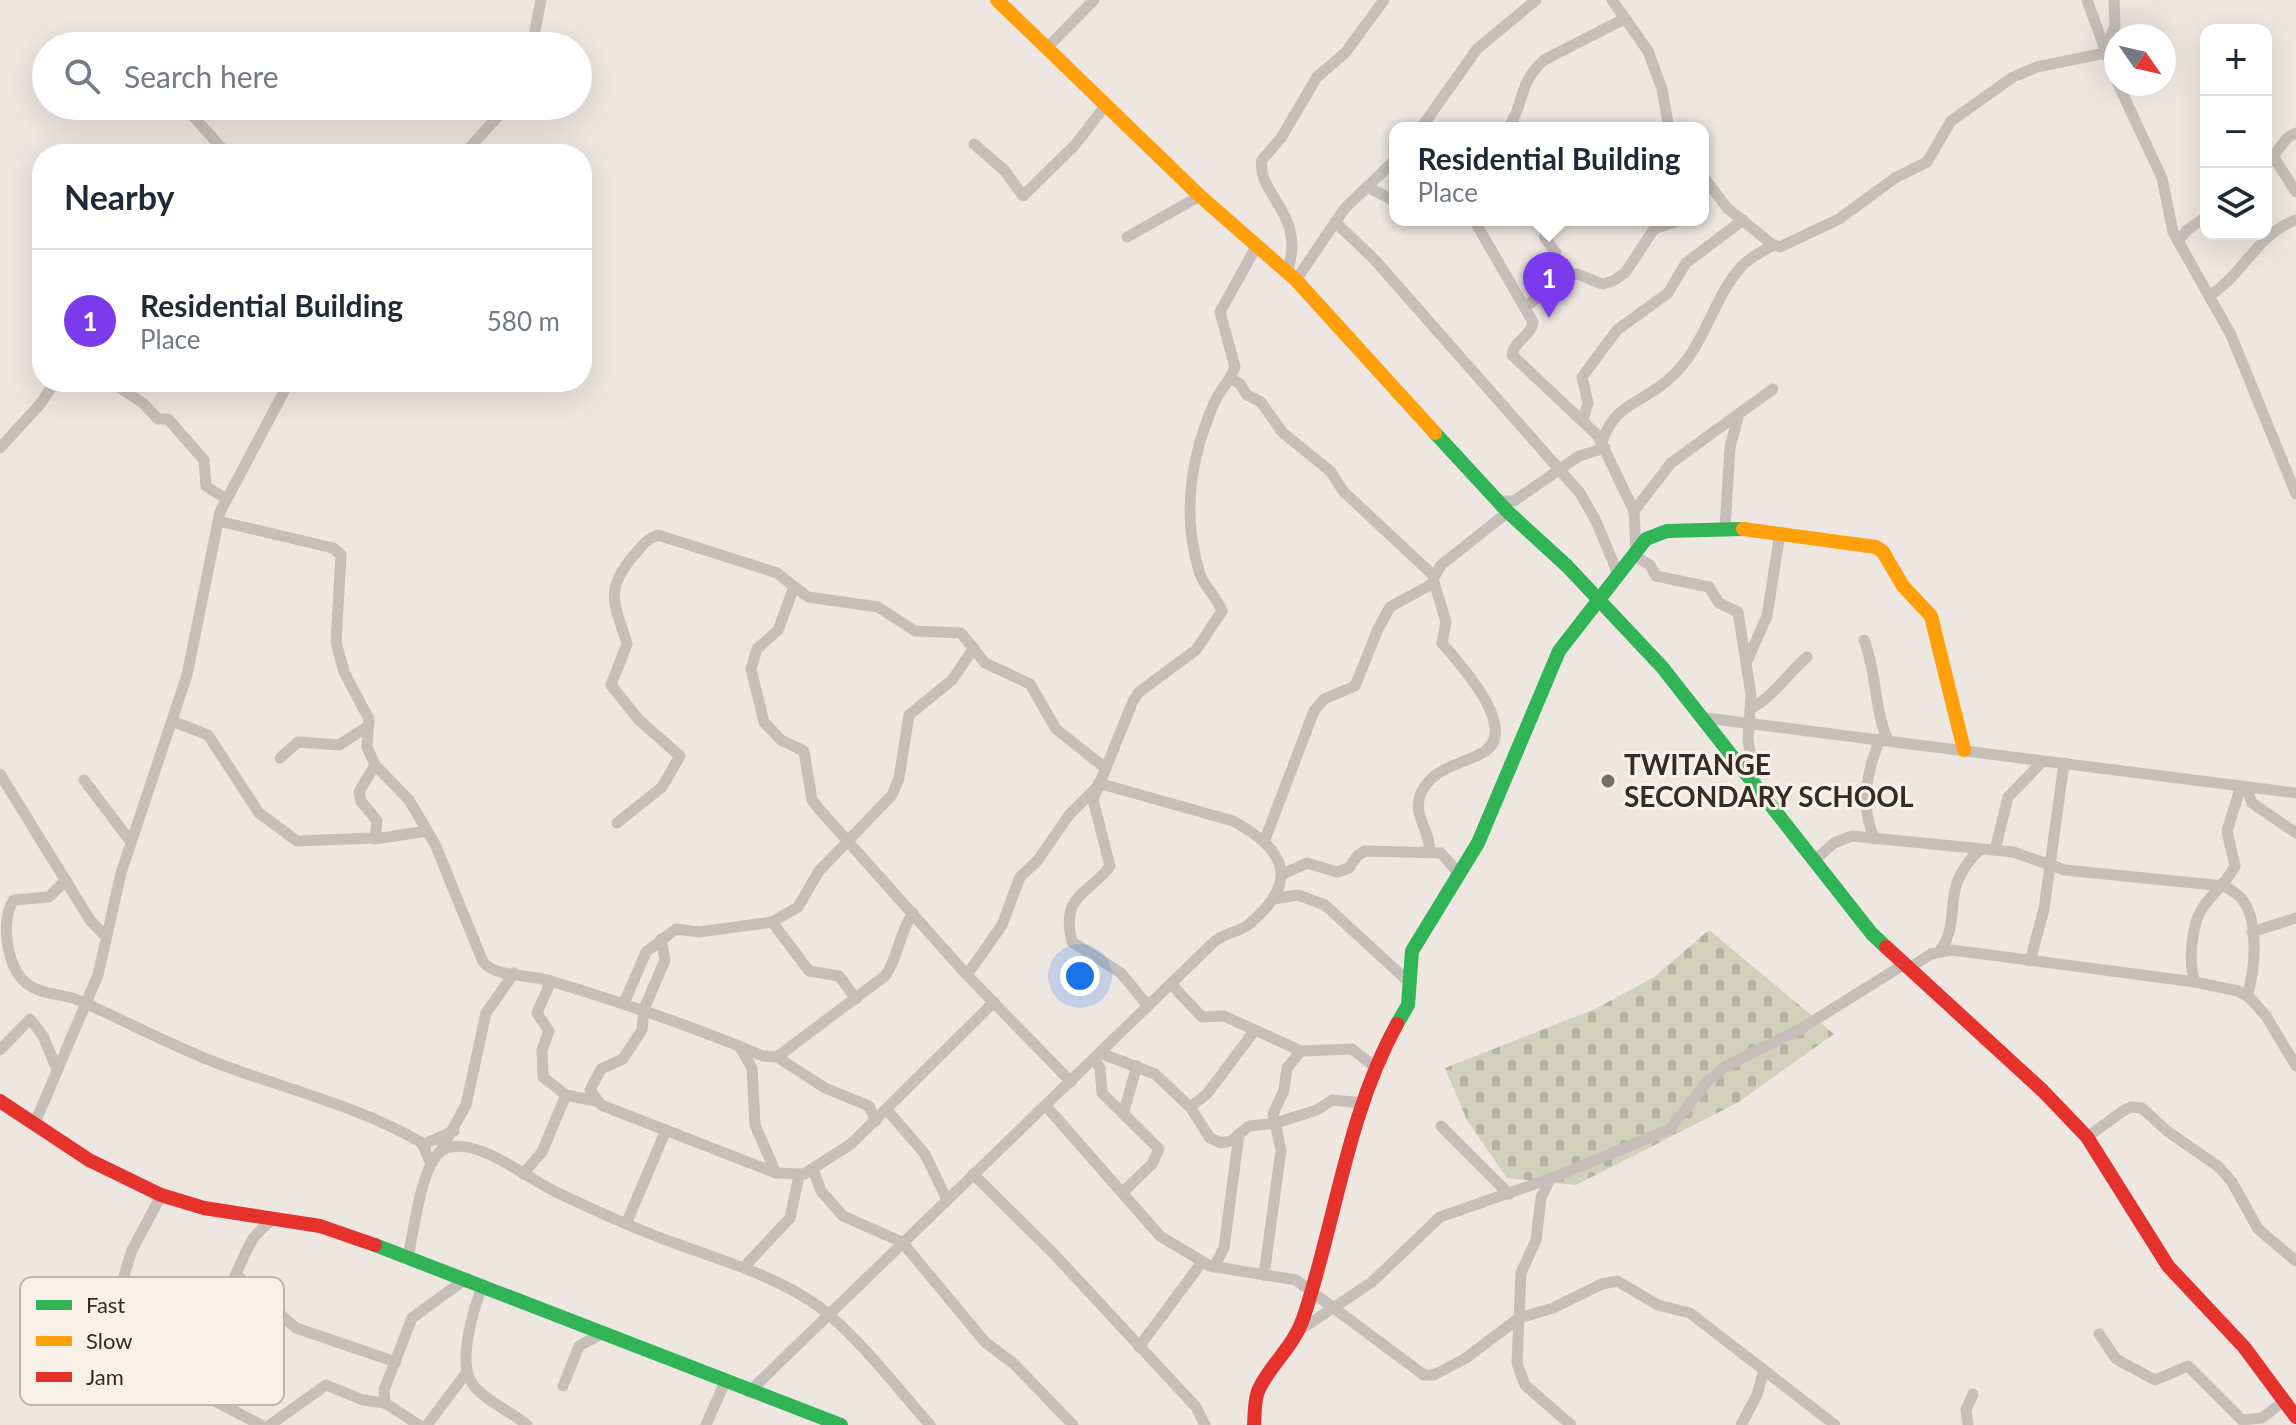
<!DOCTYPE html>
<html lang="en">
<head>
<meta charset="utf-8">
<style>
	:root { --surface:#fff; --page:#f2f2f3; --text:#1f2937; --muted:#747a83; --line:#e0e1e3; --accent:#7c3aed }
	body { margin:0; font-family:Lato,sans-serif; background:var(--page); color:var(--text) }
	.controls { position:absolute; right:24px; top:24px; display:grid; overflow:hidden; border-radius:16px; box-shadow:0 8px 32px #0002 }
	.controls button { width:72px; height:72px; display:grid; place-items:center; padding:0; border:0; border-bottom:2px solid var(--line); background:var(--surface); color:var(--text); font:40px sans-serif }
	.compass { position:absolute; left:2104px; top:24px; width:72px; height:72px; border-radius:50%; background:var(--surface); box-shadow:0 8px 32px #0002; rotate:124deg }
	.you { position:absolute; left:1080px; top:976px; width:28px; height:28px; margin:-20px; border:6px solid #fff; border-radius:50%; background:#1a73e8; box-shadow:0 0 0 12px #1a73e833 }
	.badge { display:grid; place-items:center; width:52px; height:52px; border-radius:50%; background:var(--accent); color:#fff; font-size:26px; font-weight:700 }
	.pin { position:absolute; translate:-50% -66px; filter:drop-shadow(0 2px 4px #0008) }
	.pin::after { content:''; position:absolute; top:42px; width:28px; height:24px; background:inherit; clip-path:polygon(0 0,100% 0,50% 100%) }
	.popup { position:absolute; left:1389px; top:122px; width:320px; height:104px; box-sizing:border-box; display:grid; place-content:center; border-radius:16px; background:var(--surface); filter:drop-shadow(0 2px 6px #0005); font-size:26px; white-space:nowrap; color:var(--muted) }
	.popup b { font-size:30px; color:var(--text) }
	.popup::after { content:''; position:absolute; left:50%; top:100%; margin-left:-16px; border:16px solid transparent; border-top-color:var(--surface) }
	.list { margin:0; padding:0; list-style:none }
	h2 { display:flex; justify-content:space-between; align-items:center; height:104px; margin:0; padding:0 32px; font-size:34px }
	h2 small { font-size:26px; font-weight:400; color:var(--muted) }
	.list li { display:grid; grid-template-columns:52px 1fr auto; gap:24px; align-items:center; box-sizing:border-box; height:144px; padding:0 32px; border-top:2px solid var(--line) }
	.list b { display:block; font-size:30px; white-space:nowrap }
	.list p { margin:0; font-size:26px; white-space:nowrap; color:var(--muted) }
	.list em { font-size:26px; font-style:normal; color:var(--muted) }
	.icon { flex:none; width:44px; height:44px; fill:none; stroke:currentColor; stroke-width:2; stroke-linecap:round; stroke-linejoin:round }
	.map { position:relative; flex:none; width:2296px; height:1425px; overflow:hidden }
	.search { position:absolute; background:var(--surface); box-shadow:0 8px 32px #0002; left:32px; top:32px; width:560px; height:88px; display:flex; align-items:center; gap:20px; box-sizing:border-box; padding:0 28px; border-radius:44px; color:var(--muted); font-size:30px }
	.panel { position:absolute; background:var(--surface); box-shadow:0 8px 32px #0002; left:32px; top:144px; width:560px; height:248px; border-radius:32px }
	.map>svg:first-child { display:block }
</style>
</head>
<body>
<div class="map">
<svg width="2296" height="1425" viewBox="0 0 2296 1425">
	<defs>
		<pattern id="cemetery-stones" width="16" height="16" patternUnits="userSpaceOnUse" patternTransform="scale(2)"><rect width="16" height="16" fill="#cfd1bb"/><path d="M2 7V4a2 2 0 0 1 4 0v3zM10 15v-3a2 2 0 0 1 4 0v3z" fill="#b2b4a1"/></pattern>
	</defs>
	<rect width="100%" height="100%" fill="#ede6e1"/>
	<path fill="url(#cemetery-stones)" d="M1709,930l125,104 -97,69 -161,82 -69,-7 -40,-58 -22,-52 150,-59 59,-32z"/>
	<g fill="none" stroke-linecap="round" stroke-linejoin="round">
		<g stroke="#c6beba" stroke-width="11">
			<path d="M1612,0l36,51 14,38 7,39"/>
			<path d="M2087,0l29,79"/>
			<path d="M131,46l1,-5"/>
			<path d="M532,46l9,-46"/>
			<path d="M1046,49l48,-49"/>
			<path d="M2104,51l11,-25 -1,-26"/>
			<path d="M2118,84l44,94 11,54 58,103 65,159"/>
			<path d="M184,106l43,48"/>
			<path d="M1421,128l56,-79 59,-49"/>
			<path d="M1508,128c18,-26 8,-42 36,-68l80,-41"/>
			<path d="M974,144l31,27 18,25 52,-51 30,-39"/>
			<path d="M464,154l43,-48"/>
			<path d="M2273,156l23,36"/>
			<path d="M2266,166l21,-28 9,-5"/>
			<path d="M1703,176l24,32 46,37 7,2 59,-28 56,-41 32,-16 24,-41 62,-44 24,-10 68,-14"/>
			<path d="M1367,187l28,14"/>
			<path d="M1474,220l59,102c-2,15 -19,18 -21,33l86,81 36,75 2,40"/>
			<path d="M1544,220l1,18 11,15 -2,10 7,14"/>
			<path d="M1335,222l39,37 206,234 16,28 22,53"/>
			<path d="M1127,237l73,-41"/>
			<path d="M2178,241l9,-11 19,-13"/>
			<path d="M1287,272c21,-58 -32,-79 -25,-112l19,-22 36,-61 28,-24 39,-53"/>
			<path d="M1296,280l49,-72 50,-48"/>
			<path d="M2209,296c33,-20 49,-63 87,-76"/>
			<path d="M1526,307l34,-29 17,-4 25,10 11,-3 12,-8 29,-44 26,-9"/>
			<path d="M1230,378l10,6 7,11 14,7 21,30 48,39 14,21 90,84"/>
			<path d="M111,382l32,21 15,16h10l36,41 2,26 20,13"/>
			<path d="M1583,420l5,-17 -6,-26 35,-47 51,-37 18,-30 57,-43"/>
			<path d="M1602,442c13,-39 37,-37 66,-62 37,-31 43,-80 74,-114 8,-9 20,-14 31,-21"/>
			<path d="M0,448l41,-45 14,-21"/>
			<path d="M1498,501h16l65,-45 26,-8"/>
			<path d="M1634,511l37,-48 102,-74"/>
			<path d="M218,521l115,27 8,7 -5,87 8,30 25,47 -2,28 8,18 34,35 26,44 48,118c14,16 45,12 64,18 74,22 145,46 216,76l14,1 108,-81c13,-17 13,-41 28,-63"/>
			<path d="M1725,529l5,-82 9,-33"/>
			<path d="M1633,555l17,10 6,11 53,11 10,16 19,9 13,83 -3,45 8,45"/>
			<path d="M794,587l-16,43 -21,19 -6,20 13,53 17,18 23,11 8,49 7,9 148,166 104,107"/>
			<path d="M1864,640c13,32 10,71 24,100"/>
			<path d="M1748,659l19,-43 13,-83"/>
			<path d="M1752,708c23,-13 35,-34 55,-51"/>
			<path d="M1706,718l590,75"/>
			<path d="M172,721l36,14 51,78 38,28 77,-3"/>
			<path d="M280,758l18,-16 41,3 28,-18"/>
			<path d="M375,765l-16,27 2,9 16,20 -2,18 52,-8"/>
			<path d="M0,774l90,146 16,17"/>
			<path d="M84,780l47,62"/>
			<path d="M2246,787l6,16 44,30"/>
			<path d="M617,823l45,-36 18,-31 -41,-36 -28,-35 16,-41c-12,-41 -24,-52 7,-89 8,-9 12,-16 24,-20l119,38 31,24 70,10 37,24 46,2 24,30 45,21 26,45 48,38"/>
			<path d="M1875,839c-16,-33 -8,-68 5,-100"/>
			<path d="M1264,842l50,-131 10,-12 31,-13 23,-57 12,-22 42,-23"/>
			<path d="M1995,850l13,-53 35,-36"/>
			<path d="M1429,852c3,-20 -18,-37 -8,-59 12,-26 40,-28 61,-40 41,-22 -24,-91 -40,-110l4,-21 -13,-43 8,-14 67,-53"/>
			<path d="M1815,860l19,-17 18,-7 161,16 52,18 159,16c7,4 16,9 20,16 15,22 11,69 3,94"/>
			<path d="M1283,874l24,-11 30,9 12,-4 8,-12 8,-5 76,2 19,22"/>
			<path d="M66,880l-17,17 -35,3c-14,18 -8,67 12,83 15,12 35,10 52,17 46,20 92,45 139,63 67,26 143,43 205,80l9,21"/>
			<path d="M1273,899l25,-4 27,10 86,79"/>
			<path d="M772,922l37,49 30,5 17,23"/>
			<path d="M2252,932l44,-14"/>
			<path d="M661,939l4,21 -21,49 -2,21 -19,29 -22,10 -11,21 11,15 175,68 28,1 47,-30 143,-142"/>
			<path d="M1940,951c24,-34 -3,-60 40,-102"/>
			<path d="M2030,961l14,-52 20,-146"/>
			<path d="M1908,969l23,-15 21,-4 243,32 43,9 12,7 16,18 30,50"/>
			<path d="M967,975l35,-50 18,-48 18,-17 31,-45 27,-27"/>
			<path d="M551,981l-14,32 12,18 -7,19 1,27 23,18 29,6"/>
			<path d="M2195,982c-7,-19 -4,-59 9,-76 10,-14 22,-23 31,-40l-8,-35 14,-45"/>
			<path d="M1171,984l31,33 22,-1 77,35 51,-2 24,19"/>
			<path d="M624,1003l22,-51 30,-23 23,3 73,-10 26,-15 21,-36 73,-76 7,-17 10,-63 43,-35 22,-32"/>
			<path d="M1148,1006l-27,-33 -49,-31c-12,-48 17,-47 38,-76l-17,-66 40,-99 6,-9 57,-42 26,-39c-5,-14 -17,-23 -22,-37 -19,-59 -9,-120 16,-175 6,-11 15,-20 19,-32l-15,-55 36,-65"/>
			<path d="M740,1047l12,21 3,57 21,48"/>
			<path d="M0,1050l30,-31 13,17 13,31"/>
			<path d="M1100,1053l55,21 35,33 20,31 11,5 10,-2 18,-15 27,-3 41,-13 15,-10 31,3"/>
			<path d="M777,1057l48,31 44,18 7,15"/>
			<path d="M1094,1059l6,9 2,25 57,56 -7,15 -29,28"/>
			<path d="M1046,1106l114,130 50,30 86,14 128,95h10l32,-17 53,-40 34,-10 49,-24 15,-3 41,24 32,8 145,112"/>
			<path d="M1190,1107l17,-13 48,-64"/>
			<path d="M887,1110l38,44 22,46"/>
			<path d="M1123,1114l14,-48"/>
			<path d="M34,1125l64,-150 23,-102 66,-198 33,-163 69,-130"/>
			<path d="M1441,1126l68,68"/>
			<path d="M2087,1137l36,-26 8,-4 11,1 25,23 52,36 13,15 26,47 38,32"/>
			<path d="M424,1144l30,-13"/>
			<path d="M441,1150l25,-45 20,-92 28,-40"/>
			<path d="M813,1169l8,22 22,25 59,26 83,100 29,22 59,61"/>
			<path d="M523,1174l19,-22 24,-57"/>
			<path d="M973,1174l80,79 143,154 9,18"/>
			<path d="M626,1224l40,-94"/>
			<path d="M408,1258c5,-23 13,-96 35,-108 31,-17 86,30 115,43 40,19 81,38 122,52 47,17 97,32 138,61 38,28 80,83 112,119"/>
			<path d="M744,1267l46,-49 9,-42"/>
			<path d="M1214,1267l10,-19 15,-114"/>
			<path d="M237,1275l59,53 100,34"/>
			<path d="M1264,1275l17,-125 -8,-36 11,-24 3,-22 14,-17"/>
			<path d="M483,1285c-9,22 -26,76 -11,98 11,17 40,29 55,42"/>
			<path d="M110,1321l22,-71 30,-56"/>
			<path d="M1300,1330l72,-48 68,-65 109,-38"/>
			<path d="M2099,1334l17,25 39,21 33,-14 54,54 20,-2 22,-17"/>
			<path d="M1139,1347l63,-85"/>
			<path d="M563,1386l16,-40 24,-13"/>
			<path d="M749,1392l466,-451c10,-8 24,-9 33,-16 52,-43 39,-75 -15,-104l-135,-38"/>
			<path d="M261,1425l-56,-29c-18,-17 34,-131 46,-154 5,-9 14,-16 22,-23"/>
			<path d="M270,1425l56,-40 37,15 22,3"/>
			<path d="M419,1425l-34,-22 -1,-13 28,-72 55,-40"/>
			<path d="M427,1425l40,-53"/>
			<path d="M706,1425l19,-43"/>
			<path d="M1571,1425l-46,-40 -8,-22 4,-90 15,-33 5,-42 9,-19 120,-50 36,-46 20,-17 76,-38 101,-63"/>
			<path d="M1741,1425l16,-30 7,-25"/>
			<path d="M1968,1425l-2,-15 7,-16"/>
		</g>
		<g stroke="#30b455" stroke-width="14">
			<path d="M1435,433l73,79 59,54 95,101 210,267 14,13"/>
			<path d="M1397,1024l11,-19 4,-54 66,-108 81,-192 87,-112 21,-8 76,-2"/>
			<path d="M375,1245l466,180"/>
		</g>
		<g stroke="#ff9f0a" stroke-width="14">
			<path d="M997,0l203,196 96,84 139,153"/>
			<path d="M1743,529l133,18 7,5 20,34 28,30 33,134"/>
		</g>
		<g stroke="#e5322d" stroke-width="14">
			<path d="M1886,947l157,144 44,46 81,129 76,81 52,70"/>
			<path d="M0,1101l89,59 72,35 43,13 116,18 55,19"/>
			<path d="M1254,1425c1,-11 0,-27 5,-36 13,-27 35,-42 45,-73 32,-97 43,-201 93,-292"/>
		</g>
	</g>
	<circle fill="#766c69" stroke="#f9f0e8" stroke-width="3" cx="1608" cy="781" r="8"/>
	<g text-anchor="middle" stroke-width="6" stroke-linejoin="round" paint-order="stroke">
		<g font-size="28" font-weight="bold" fill="#362b28" stroke="#f9f0e8" text-anchor="start">
			<text x="1624" y="775">TWITANGE<tspan x="1624" dy="32">SECONDARY SCHOOL</tspan></text>
		</g>
	</g>
	<rect x="20" y="1277" width="264" height="128" rx="12" fill="#f9f0e8" stroke="#beb5ae" stroke-width="2"/>
	<rect x="36" y="1300" width="36" height="10" fill="#30b455"/>
	<rect x="36" y="1336" width="36" height="10" fill="#ff9f0a"/>
	<rect x="36" y="1372" width="36" height="10" fill="#e5322d"/>
	<g font-size="22" fill="#362b28">
		<text x="86" y="1313">Fast</text>
		<text x="86" y="1349">Slow</text>
		<text x="86" y="1385">Jam</text>
	</g>
</svg>
<div class="controls">
<button>+</button>
<button>−</button>
<button><svg class="icon" aria-label="layers" viewBox="0 0 24 24"><path d="M12 4l9 5-9 5-9-5zM3 14l9 5 9-5"/></svg></button>
</div>
<svg class="compass" viewBox="-18 -18 36 36"><path d="M0-13l5 13h-10z" fill="#e53935"/><path d="M0 13l5-13h-10z" fill="#747a83"/></svg>
<div class="you"></div>
<div class="pin badge" style="left:1549px;top:318px">1</div>
<div class="popup"><b>Residential Building</b>Place</div>
<div class="search"><svg class="icon" aria-label="search" viewBox="0 0 24 24"><circle cx="10" cy="10" r="6"/><path d="M15 15l6 6"/></svg>Search here</div>
<section class="panel">
<h2>Nearby<small></small></h2>
<ul class="list">
<li><span class="badge">1</span><div><b>Residential Building</b><p>Place</p></div><em>580 m</em></li>
</ul>
</section>
</div>
</body>
</html>
